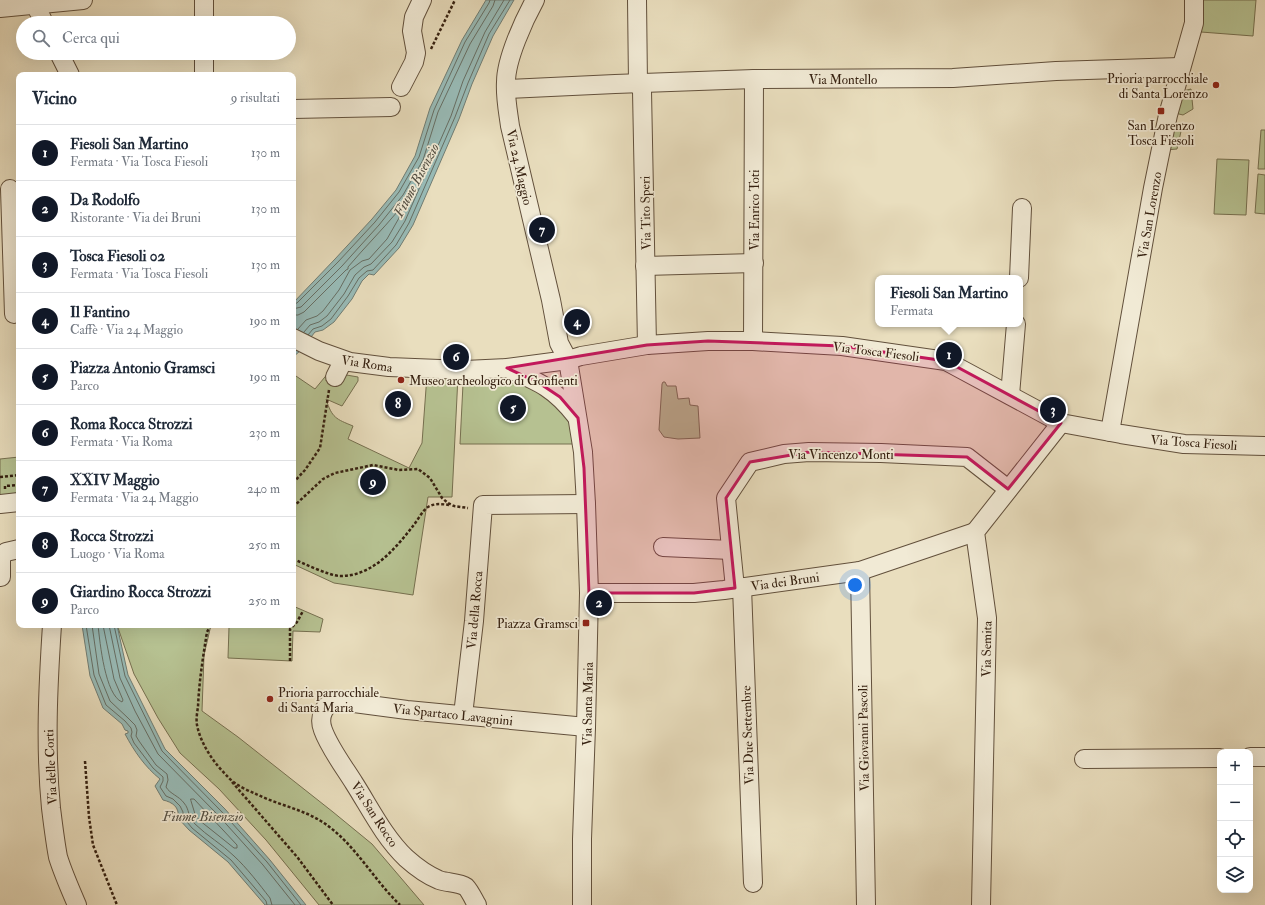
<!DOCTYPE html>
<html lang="it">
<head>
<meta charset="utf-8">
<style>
	:root { --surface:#fff; --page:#f6f6f7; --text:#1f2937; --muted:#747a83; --line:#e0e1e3; --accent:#111827 }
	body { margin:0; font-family:"IM FELL Double Pica",serif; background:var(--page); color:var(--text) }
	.controls { position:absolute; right:12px; bottom:12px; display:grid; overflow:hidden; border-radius:8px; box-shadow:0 4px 16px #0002 }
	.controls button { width:36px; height:36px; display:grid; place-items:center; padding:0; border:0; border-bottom:1px solid var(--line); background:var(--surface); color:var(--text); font:20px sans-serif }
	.you { position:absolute; left:855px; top:585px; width:14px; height:14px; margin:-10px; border:3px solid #fff; border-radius:50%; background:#1a73e8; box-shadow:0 0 0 6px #1a73e833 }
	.badge { display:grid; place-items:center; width:26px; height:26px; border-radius:50%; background:var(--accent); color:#fff; font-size:13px; font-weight:700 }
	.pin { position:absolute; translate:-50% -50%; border:2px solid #fff; box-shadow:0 1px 4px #0006 }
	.popup { position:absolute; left:875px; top:275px; width:148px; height:52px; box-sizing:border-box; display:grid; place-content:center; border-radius:8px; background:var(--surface); filter:drop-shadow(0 1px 3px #0005); font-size:13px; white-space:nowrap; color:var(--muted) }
	.popup b { font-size:15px; color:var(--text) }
	.popup::after { content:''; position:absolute; left:50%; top:100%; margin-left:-8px; border:8px solid transparent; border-top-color:var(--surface) }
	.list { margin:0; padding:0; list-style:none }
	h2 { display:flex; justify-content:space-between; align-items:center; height:52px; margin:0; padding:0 16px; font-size:17px }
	h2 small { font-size:13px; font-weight:400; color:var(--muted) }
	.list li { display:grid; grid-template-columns:26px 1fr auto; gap:12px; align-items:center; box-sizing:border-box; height:56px; padding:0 16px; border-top:1px solid var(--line) }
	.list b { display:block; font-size:15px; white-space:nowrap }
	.list p { margin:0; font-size:13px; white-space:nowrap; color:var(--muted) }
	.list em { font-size:13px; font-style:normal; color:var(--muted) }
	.icon { flex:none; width:22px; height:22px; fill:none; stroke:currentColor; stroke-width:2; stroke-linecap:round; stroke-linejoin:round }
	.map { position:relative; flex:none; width:1265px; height:905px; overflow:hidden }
	.search { position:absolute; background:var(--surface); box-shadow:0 4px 16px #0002; left:16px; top:16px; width:280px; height:44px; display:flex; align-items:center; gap:10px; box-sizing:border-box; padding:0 14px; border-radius:22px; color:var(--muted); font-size:15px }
	.panel { position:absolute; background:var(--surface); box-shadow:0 4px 16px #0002; left:16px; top:72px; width:280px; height:556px; border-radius:8px }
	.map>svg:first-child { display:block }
</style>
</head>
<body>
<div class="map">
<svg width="1265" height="905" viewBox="0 0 1265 905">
	<rect width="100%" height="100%" fill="#e9debe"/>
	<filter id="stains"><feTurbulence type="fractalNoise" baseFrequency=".005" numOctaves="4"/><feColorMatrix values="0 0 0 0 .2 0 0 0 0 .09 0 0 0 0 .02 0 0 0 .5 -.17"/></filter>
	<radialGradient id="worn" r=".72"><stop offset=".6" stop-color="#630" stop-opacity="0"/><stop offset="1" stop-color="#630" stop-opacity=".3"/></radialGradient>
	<g fill="#b6c191" stroke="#767050">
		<path d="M1202,0h54l-3,36 -52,-4 -1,1z"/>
		<path d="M1191,89l2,20 -10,6 -8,-2 8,-22z"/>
		<path d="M1172,123h5l5,4 -5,22 -12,1z"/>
		<path d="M1261,130h4v39h-7z"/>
		<path d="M1217,159l32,1 -3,55 -32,-1z"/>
		<path d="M1258,174l7,1v39l-10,-1z"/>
		<path d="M329,372l29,5v4l-16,25 -16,-7c6,19 10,20 27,27l-5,13 61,29 13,-25 5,-68 31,1 -6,121h-24l-15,98 -79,-12 -41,-19v-190l22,15z"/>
		<path d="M481,381l39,3 35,15 17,19 4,26h-116l3,-60z"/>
		<path d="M663,382h2l2,4h9l2,13 11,-1 1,7 8,1 2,32 -22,1 -14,-2 -5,-7 3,-46z"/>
		<path d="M19,457v37l-19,2v-37z"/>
		<path d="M293,606l30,13 -3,13 -27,-1 -1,30 -64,-3 1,-31 5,-1 1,-1h58z"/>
		<path d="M117,625h94l-7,30 -2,56 36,26 95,75 39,32 52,61h-105l-53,-65 -47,-51 -39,-36 -22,-35 -24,-44z"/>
	</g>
	<g fill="#98bbb7" stroke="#707d74">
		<path d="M486,0h28l-21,36 -21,48 -13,35 -46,106 -14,23 -25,27 -5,-1 -7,7 -10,18 -18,23 -11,8 -8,2 -15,19 -7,6v-54l42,-44 37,-40 24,-29 19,-34 15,-48 32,-68z"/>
		<path d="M82,625h35l11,50 37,74 60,60 45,51 36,45h-41l-37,-43 -39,-32 -11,-12c2,-11 -6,-16 -15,-18l-8,-14 5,-7c-15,-12 -26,-28 -35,-45l3,-1v-2l-3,-1 -3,-6 -19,-16 -13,-32z"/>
	</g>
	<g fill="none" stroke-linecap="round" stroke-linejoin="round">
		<g stroke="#666e64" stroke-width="1">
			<path d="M293,304l4,-1 41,-41 37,-40 24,-30 20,-35 15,-47 31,-68 24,-39 1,-3"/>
			<path d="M293,309l8,-2 41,-41 37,-41 24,-30 20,-35 15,-48 32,-68 23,-38 2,-6"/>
			<path d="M293,315h5l6,-3 42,-42 2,-1v-2c16,-19 34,-37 50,-56h3l-2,7 -12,21 -18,20 -7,2 -12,9 -11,20 -16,21 -6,5 -11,4 -8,9"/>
			<path d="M304,332l6,-7 9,-3 8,-6 17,-22 11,-19 9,-8 7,-3 21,-22 13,-21 46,-105 12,-35 22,-49 19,-32"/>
			<path d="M308,335l5,-6 9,-3 9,-7 17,-23 11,-18 8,-7 6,-1 23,-25 13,-22 46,-106 13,-34 21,-49 21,-34"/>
			<path d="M86,625l8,50 12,30 19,16 6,7 1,4 -1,4 3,7 19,25 10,9v4l-3,6 6,9 7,3 7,7 3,6v5l9,11 39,32 35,41 1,4"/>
			<path d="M92,625l7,49 11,27 18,17 7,7 2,5 -1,6 3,5 17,24 11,9 1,6 -2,7c4,7 13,9 18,16 6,7 3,13 11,21 12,12 27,20 39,32 13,12 25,28 36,42l2,7"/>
			<path d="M98,625c2,18 7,70 24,77l1,-2 -9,-21 -11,-54"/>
			<path d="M109,625l11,53 15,33 23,43 60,61 45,50 32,40"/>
			<path d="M114,625l11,51 37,75 60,61 45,50 34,43"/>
			<path d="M191,799h3l43,46v3h-3l-35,-28 -4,-6 -4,-13z"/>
		</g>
		<defs>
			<g id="minor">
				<path d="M33,0l11,23"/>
				<path d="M204,0v23"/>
				<path d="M535,0c-11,20 -29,59 -29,82 -1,15 2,29 4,44l41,174 8,43 9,17 15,92 3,52 3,89 -3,134 -4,112v66"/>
				<path d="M637,0l1,83 4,8 5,254"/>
				<path d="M0,8l83,-8"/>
				<path d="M59,53l11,22"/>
				<path d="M204,53v22"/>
				<path d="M401,87l13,-25 2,-9 -4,-22 2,-14 8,-17"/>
				<path d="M506,89l109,-5 139,-5 199,-1 103,-7 124,-4"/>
				<path d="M293,109l98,-2"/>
				<path d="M10,189l4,125"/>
				<path d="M645,266l109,-3"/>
				<path d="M1019,278l3,-70"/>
				<path d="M293,338l26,13 31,11 39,5 76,3 42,-2 61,-8 13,-4 66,-11 61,-4h45l89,5 104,15 115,62 60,11 63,10 81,2"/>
				<path d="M753,341l1,-262"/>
				<path d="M507,368c32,14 47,20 69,48"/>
				<path d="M335,377l8,-16"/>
				<path d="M1010,395l6,-71"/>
				<path d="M1110,432l43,-244 15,-73 26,-92v-23"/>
				<path d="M0,504l19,-2"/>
				<path d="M663,547l68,3"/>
				<path d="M860,571l6,334"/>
				<path d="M1,577v-20l5,-5 13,-3"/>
				<path d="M742,587l11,296"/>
				<path d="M735,588l-9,-90 24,-36 34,-8 25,-2 72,1 86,4 41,32"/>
				<path d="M589,593h105l30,-3 136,-19 115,-39"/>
				<path d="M52,625c-4,61 -7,122 -1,183 2,16 4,33 7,49 5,16 12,32 19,48"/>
				<path d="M463,715l11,-94 9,-116 103,-1"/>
				<path d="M1250,757h15"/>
				<path d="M1084,759l136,-1"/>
				<path d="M477,905c-3,-5 -7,-14 -11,-18 -7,-5 -19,-4 -27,-7 -12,-5 -23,-13 -33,-22 -22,-21 -36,-50 -52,-75 -10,-16 -25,-36 -31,-53 -5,-13 1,-28 16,-29l68,9 179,17"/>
				<path d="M981,905l6,-287 -12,-86 86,-109"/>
			</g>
		</defs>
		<use href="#minor" stroke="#62503c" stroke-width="20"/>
		<g stroke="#352010" stroke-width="2.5" stroke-dasharray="3 2" stroke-linecap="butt">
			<path d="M431,49l24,-49"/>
			<path d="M0,477l19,-2"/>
			<path d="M293,483l12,-13 15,-22 9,-58"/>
			<path d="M5,489v-3l14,-1"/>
			<path d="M293,507l30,-28 12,-6 38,-8 26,5 19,-1 12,9 12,20 6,5 6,3 14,2"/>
			<path d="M293,559c12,5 35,16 46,17 33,1 56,-27 74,-50 5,-6 9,-15 15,-19 7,-4 14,-3 21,-2"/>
			<path d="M211,625l-4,7c-4,25 -8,50 -9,75 -1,6 -2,13 -1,18 4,20 17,38 31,52 7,8 19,13 28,17 22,11 47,15 68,29 31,21 49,56 76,82"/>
			<path d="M290,661v-32l7,-7 6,-11"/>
			<path d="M85,761l4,56 4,28 24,60"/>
			<path d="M232,782l66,76 35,47"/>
		</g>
		<use href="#minor" stroke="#f1ead5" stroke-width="18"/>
	</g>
	<path fill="#c2185b" fill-opacity="0.2" stroke="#c2185b" stroke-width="3" stroke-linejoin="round" d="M708,341l134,5 104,15 115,62 -53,66 -41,-32 -158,-5 -59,10 -24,36 9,90 -41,5h-105l-5,-125 -6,-50 -18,-21 -21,-14 -32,-15 140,-23z"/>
	<g fill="#8f2418" stroke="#f1ead5" stroke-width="1.5">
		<circle cx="1216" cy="85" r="4"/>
		<rect x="1157" y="107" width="8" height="8" rx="2"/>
		<circle cx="401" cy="380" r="4"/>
		<rect x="582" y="619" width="8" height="8" rx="2"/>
		<circle cx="270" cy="699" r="4"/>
	</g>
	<g text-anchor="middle" stroke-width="3.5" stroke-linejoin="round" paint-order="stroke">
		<g font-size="13" fill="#352010" stroke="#f1ead5" text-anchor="end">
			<text x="1208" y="83">Prioria parrocchiale<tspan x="1208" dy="15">di Santa Lorenzo</tspan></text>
			<text x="1161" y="130" text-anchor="middle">San Lorenzo<tspan x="1161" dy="15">Tosca Fiesoli</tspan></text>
			<text x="409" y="385" text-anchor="start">Museo archeologico di Gonfienti</text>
			<text x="578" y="628">Piazza Gramsci</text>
			<text x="278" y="697" text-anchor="start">Prioria parrocchiale<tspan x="278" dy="15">di Santa Maria</tspan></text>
		</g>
		<g font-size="13" fill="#352010" stroke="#f1ead5">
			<text x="843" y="84">Via Montello</text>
			<text transform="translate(520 167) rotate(77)" y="5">Via 24 Maggio</text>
			<text transform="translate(754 210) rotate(-90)" y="5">Via Enrico Toti</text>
			<text transform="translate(645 213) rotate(-91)" y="5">Via Tito Speri</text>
			<text transform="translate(1149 215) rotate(-80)" y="5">Via San Lorenzo</text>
			<text transform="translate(876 351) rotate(7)" y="5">Via Tosca Fiesoli</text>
			<text transform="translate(367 363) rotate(9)" y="5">Via Roma</text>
			<text transform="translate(1194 442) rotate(4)" y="5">Via Tosca Fiesoli</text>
			<text x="841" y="459">Via Vincenzo Monti</text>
			<text transform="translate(785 581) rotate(-8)" y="5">Via dei Bruni</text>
			<text transform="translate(474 610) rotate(-85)" y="5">Via della Rocca</text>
			<text transform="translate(986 649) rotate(-89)" y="5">Via Semita</text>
			<text transform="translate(587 704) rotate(-89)" y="5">Via Santa Maria</text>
			<text transform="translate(453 714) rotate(6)" y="5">Via Spartaco Lavagnini</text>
			<text transform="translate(747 735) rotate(-92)" y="5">Via Due Settembre</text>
			<text transform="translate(863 738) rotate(-91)" y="5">Via Giovanni Pascoli</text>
			<text transform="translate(50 767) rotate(-93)" y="5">Via delle Corti</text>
			<text transform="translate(375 814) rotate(57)" y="5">Via San Rocco</text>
		</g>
		<g font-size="14" font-style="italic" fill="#534e42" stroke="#f1ead5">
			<text transform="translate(416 180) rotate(-62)" y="5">Fiume Bisenzio</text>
			<text x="203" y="821">Fiume Bisenzio</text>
		</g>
	</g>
	<rect width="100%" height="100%" filter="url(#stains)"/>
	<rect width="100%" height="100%" fill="url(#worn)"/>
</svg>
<div class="controls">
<button>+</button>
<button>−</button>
<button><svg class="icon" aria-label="locate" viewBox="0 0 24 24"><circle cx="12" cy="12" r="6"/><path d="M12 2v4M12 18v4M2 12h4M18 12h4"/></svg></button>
<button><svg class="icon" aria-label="layers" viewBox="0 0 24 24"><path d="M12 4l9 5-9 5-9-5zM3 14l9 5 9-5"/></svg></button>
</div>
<div class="you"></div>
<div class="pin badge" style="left:949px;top:355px">1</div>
<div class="popup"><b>Fiesoli San Martino</b>Fermata</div>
<div class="pin badge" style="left:599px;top:603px">2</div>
<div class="pin badge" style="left:1053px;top:410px">3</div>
<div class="pin badge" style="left:577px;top:322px">4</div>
<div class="pin badge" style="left:513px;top:408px">5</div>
<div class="pin badge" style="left:456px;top:357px">6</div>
<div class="pin badge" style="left:542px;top:230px">7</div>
<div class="pin badge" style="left:398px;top:404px">8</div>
<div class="pin badge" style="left:373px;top:482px">9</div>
<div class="search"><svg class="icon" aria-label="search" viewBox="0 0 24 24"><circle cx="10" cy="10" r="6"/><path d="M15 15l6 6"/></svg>Cerca qui</div>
<section class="panel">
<h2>Vicino<small>9 risultati</small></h2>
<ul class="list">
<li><span class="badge">1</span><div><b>Fiesoli San Martino</b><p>Fermata · Via Tosca Fiesoli</p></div><em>130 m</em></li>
<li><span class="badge">2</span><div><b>Da Rodolfo</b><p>Ristorante · Via dei Bruni</p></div><em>130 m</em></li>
<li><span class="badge">3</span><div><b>Tosca Fiesoli 02</b><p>Fermata · Via Tosca Fiesoli</p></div><em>130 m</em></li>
<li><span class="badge">4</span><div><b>Il Fantino</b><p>Caffè · Via 24 Maggio</p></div><em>190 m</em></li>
<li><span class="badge">5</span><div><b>Piazza Antonio Gramsci</b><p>Parco</p></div><em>190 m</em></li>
<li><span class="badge">6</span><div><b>Roma Rocca Strozzi</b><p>Fermata · Via Roma</p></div><em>230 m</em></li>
<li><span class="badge">7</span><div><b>XXIV Maggio</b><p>Fermata · Via 24 Maggio</p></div><em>240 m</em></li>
<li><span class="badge">8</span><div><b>Rocca Strozzi</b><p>Luogo · Via Roma</p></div><em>250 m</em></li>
<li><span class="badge">9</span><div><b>Giardino Rocca Strozzi</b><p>Parco</p></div><em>250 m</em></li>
</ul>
</section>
</div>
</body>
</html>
